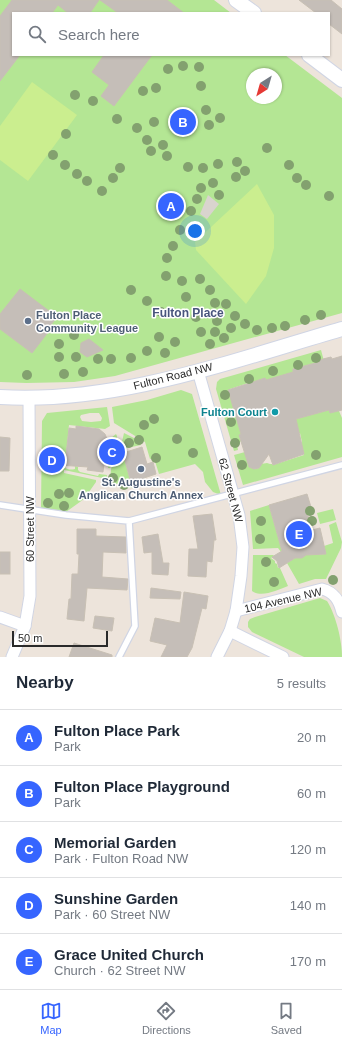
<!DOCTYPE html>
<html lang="en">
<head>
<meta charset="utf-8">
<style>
	:root { --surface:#fff; --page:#f2f2f3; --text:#1f2937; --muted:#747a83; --line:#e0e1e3; --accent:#3665ff }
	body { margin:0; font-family:Helvetica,sans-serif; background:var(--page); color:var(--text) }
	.compass { position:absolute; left:246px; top:68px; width:36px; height:36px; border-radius:50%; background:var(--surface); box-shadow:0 1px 3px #0004; rotate:217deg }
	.scale { position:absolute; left:12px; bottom:10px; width:96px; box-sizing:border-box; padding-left:4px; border:2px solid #2a2a2a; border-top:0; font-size:11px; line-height:14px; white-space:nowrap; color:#2a2a2a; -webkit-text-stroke:3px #fff; paint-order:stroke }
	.you { position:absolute; left:195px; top:231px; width:14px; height:14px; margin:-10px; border:3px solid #fff; border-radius:50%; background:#1a73e8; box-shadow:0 0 0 6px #1a73e833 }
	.badge { display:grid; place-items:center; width:26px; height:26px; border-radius:50%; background:var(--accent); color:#fff; font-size:13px; font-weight:700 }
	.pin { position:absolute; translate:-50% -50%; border:2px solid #fff; box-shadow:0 1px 4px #0006 }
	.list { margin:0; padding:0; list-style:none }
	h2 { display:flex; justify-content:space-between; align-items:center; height:52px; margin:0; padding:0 16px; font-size:17px }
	h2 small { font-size:13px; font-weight:400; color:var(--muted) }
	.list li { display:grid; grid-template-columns:26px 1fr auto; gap:12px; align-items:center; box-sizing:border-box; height:56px; padding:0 16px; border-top:1px solid var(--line) }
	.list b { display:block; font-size:15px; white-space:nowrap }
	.list p { margin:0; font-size:13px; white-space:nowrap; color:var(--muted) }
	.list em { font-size:13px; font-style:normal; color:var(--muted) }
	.icon { flex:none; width:22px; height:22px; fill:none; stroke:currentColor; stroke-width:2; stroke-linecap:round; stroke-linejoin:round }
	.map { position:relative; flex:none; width:342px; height:657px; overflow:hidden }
	.search { position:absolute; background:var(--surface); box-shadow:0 1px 3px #0004; left:12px; right:12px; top:12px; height:44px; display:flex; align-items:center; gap:10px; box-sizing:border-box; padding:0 14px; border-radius:0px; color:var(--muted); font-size:15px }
	.sheet { height:332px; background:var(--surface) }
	nav { display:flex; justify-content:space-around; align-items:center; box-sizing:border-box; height:56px; border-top:1px solid var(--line); background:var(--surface); font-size:11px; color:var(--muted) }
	nav a { display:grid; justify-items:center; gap:2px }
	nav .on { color:var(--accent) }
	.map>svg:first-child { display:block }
</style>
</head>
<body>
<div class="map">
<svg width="342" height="657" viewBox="0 0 342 657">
	<rect width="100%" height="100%" fill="#ede4db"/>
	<g fill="#b4e694" fill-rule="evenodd">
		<path d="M0,0h214l17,13h-218v42h272l57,43v215l-227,63 -41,6 -48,1 -26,-1zM252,74h24v24h-24z"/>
		<path d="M321,350l3,11 -2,1 -1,-3 -2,1v2l-26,7 1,4 -3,1 -1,-1 -24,9 -1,-4 -8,3 -8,6 -1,-4 -18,6 -2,3 1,4 4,2 2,4 -3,1 11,31 -4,1 2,6 -4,4 1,5 -4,1 -18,-62 1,-7 3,-3z"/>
		<path d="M181,390l11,4 29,101 -8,-3 -8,-10 -2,-10 -8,-8 -36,10 -5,-16 -4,1 -5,-17 -31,-19 -2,-16 35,-7z"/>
		<path d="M107,407l3,19 -5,3 -36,-4 -3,30 -5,7c3,6 7,9 14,7v-3l3,1v3l2,2 18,4 1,-2 8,1v4l-43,-9v3l32,7v2l-12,17 -18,13 -25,-3 1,-88 5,-8zM90,413h9l3,5 -1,3 -10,1 -9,-1 -2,-4 1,-2z"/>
		<path d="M329,410l10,1 3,7v39l-99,28 -9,-30 11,-3 4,14 5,3 5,-1 2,-4 6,-1 3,1h2l1,1 31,-10 -3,-10h-1l2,-3 -2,-9 -6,1 -14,-11z"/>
		<path d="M124,433l16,8 1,4 -19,4 -1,-3z"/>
		<path d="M116,434l1,2 -1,14 -6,18h-2l3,-30z"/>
		<path d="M123,453l9,35 -22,-6 1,-13 6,-15z"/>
		<path d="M269,505l13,46 -1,1 -3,-4 -25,1 -3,-38z"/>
		<path d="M333,509l3,11 -16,4 -3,-11z"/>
		<path d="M336,522l6,20 -1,6 -15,31h-11l-16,5 -12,-21 8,-5h6l5,-3 20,-1 -2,-8 9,-3 -4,-18z"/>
		<path d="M253,555h20l1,1 -3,2 4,3v2l2,1 1,4h2l8,18c-11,4 -26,12 -36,5z"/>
		<path d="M320,598l7,3c9,14 15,40 15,56h-38l-52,-25 -4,-5v-5l2,-3 5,-2z"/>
	</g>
	<g fill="#cbee8f">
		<path d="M32,82l45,33 -49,66 -28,-21v-34z"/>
		<path d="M257,184l17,31v33l-8,28 -20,28 -50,-54 -1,-8z"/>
	</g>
	<path fill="#d9d4ce" d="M208,195l11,9 -12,15 -7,-5z"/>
	<g fill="#c5beb8" stroke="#c8c0b4">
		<path d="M12,0h87l-9,13h-22l-10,-8 -6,8h-39v42h7l-20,26v-65z"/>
		<path d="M100,0h67l17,13h-66z"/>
		<path d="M299,0h32l11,9v25l-13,-10v-11h-13z"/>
		<path d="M104,55h48l-38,51 -13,-10 8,-11 -17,-13z"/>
		<path d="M20,289l37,28 -7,9 2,1 -20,26 -32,-24v-15z"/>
		<path d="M89,339l14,11 -16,7 -7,-5 1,-9z"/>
		<path d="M342,356v54l-12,3 -1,-3 -33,9 8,35 -31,11 -4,-11 -10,14 -5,1 -5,-2 -10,-32 2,-1 -13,-44 37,-12 1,2 27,-8v-3l26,-7v-2l12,-3 1,2z"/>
		<path d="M76,426l23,3 6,5 2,5 -4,33 -16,-2 1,-3 -29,-2 7,-10 3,-27 7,1z"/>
		<path d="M0,437l10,1 -1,33h-9z"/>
		<path d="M142,447l5,17 6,-2 3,12 -12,4 2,6 -14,3 -9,-34z"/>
		<path d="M307,494l4,13 -5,2 6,21 8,-2 6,26 -20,1 -4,3h-7l-16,10 -2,-7 -5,-4 10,-6 -13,-46z"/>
		<path d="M212,514l4,26h-2l-2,22 -5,-1 -1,16 -18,-1 1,-27h9l-5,-33z"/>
		<path d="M77,529h19v7l30,1v16l-23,-1 -1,25 26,2 -1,11 -40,-2 -3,33 -17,-2 2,-20h2l1,-25h6l1,-20h-2z"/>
		<path d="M158,534l5,29h6l-1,12 -16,-1v-22l-8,1 -2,-16z"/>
		<rect x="0" y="552" width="10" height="22"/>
		<path d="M151,588l30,4 -1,7 -30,-1z"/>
		<path d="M184,592l24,4 -2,13 -4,-1 -10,40 -5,9h-26l6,-12 -17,-4 5,-23 25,5z"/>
		<path d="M95,616l19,2 -2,13 -19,-3z"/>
		<path d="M74,643l38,12v2h-43z"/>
	</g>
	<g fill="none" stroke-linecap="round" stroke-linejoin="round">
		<defs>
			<g id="service">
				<path d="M0,505l66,10 63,6 6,105 -16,31"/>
				<path d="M129,521l213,-56"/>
			</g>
			<g id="minor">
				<path d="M198,371l41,144 4,32 -2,29 -5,35 -6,20 -13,26"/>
				<path d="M236,611l86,-22c12,3 17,11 20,23"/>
				<path d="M0,617l25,9"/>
				<path d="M230,631l53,26"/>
				<path d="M12,657l13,-31 5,-30 -1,-198"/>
			</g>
			<g id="tertiary">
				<path d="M236,0l18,13"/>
				<path d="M309,55l33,25"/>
				<path d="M0,397c117,7 231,-36 342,-68"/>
			</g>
		</defs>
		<use href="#service" stroke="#d0d5e4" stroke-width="8"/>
		<use href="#minor" stroke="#d0d5e4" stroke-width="13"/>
		<use href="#tertiary" stroke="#d0d5e4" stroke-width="16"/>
		<use href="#service" stroke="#fff" stroke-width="5.5"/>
		<use href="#minor" stroke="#fff" stroke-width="11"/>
		<use href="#tertiary" stroke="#fff" stroke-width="14"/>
	</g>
	<g fill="#83a16f">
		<circle cx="183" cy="66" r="5"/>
		<circle cx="199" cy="67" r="5"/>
		<circle cx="168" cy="69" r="5"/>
		<circle cx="201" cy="86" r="5"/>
		<circle cx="156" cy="88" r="5"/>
		<circle cx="143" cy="91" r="5"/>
		<circle cx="75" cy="95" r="5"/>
		<circle cx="93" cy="101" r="5"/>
		<circle cx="206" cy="110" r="5"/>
		<circle cx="220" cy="118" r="5"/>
		<circle cx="117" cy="119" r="5"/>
		<circle cx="154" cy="122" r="5"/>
		<circle cx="209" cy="125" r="5"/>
		<circle cx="137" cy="128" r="5"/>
		<circle cx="66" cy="134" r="5"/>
		<circle cx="147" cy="140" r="5"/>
		<circle cx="163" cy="145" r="5"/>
		<circle cx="267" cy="148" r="5"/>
		<circle cx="151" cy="151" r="5"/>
		<circle cx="53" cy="155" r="5"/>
		<circle cx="167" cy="156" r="5"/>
		<circle cx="237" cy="162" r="5"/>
		<circle cx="218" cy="164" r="5"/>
		<circle cx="65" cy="165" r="5"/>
		<circle cx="289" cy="165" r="5"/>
		<circle cx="188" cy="167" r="5"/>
		<circle cx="120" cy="168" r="5"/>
		<circle cx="203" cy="168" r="5"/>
		<circle cx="245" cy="171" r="5"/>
		<circle cx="77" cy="174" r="5"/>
		<circle cx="236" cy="177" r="5"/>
		<circle cx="113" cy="178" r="5"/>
		<circle cx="297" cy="178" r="5"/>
		<circle cx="87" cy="181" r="5"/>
		<circle cx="213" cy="183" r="5"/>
		<circle cx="306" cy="185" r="5"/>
		<circle cx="201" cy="188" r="5"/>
		<circle cx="102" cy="191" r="5"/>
		<circle cx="219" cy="195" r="5"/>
		<circle cx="329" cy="196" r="5"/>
		<circle cx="197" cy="199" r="5"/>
		<circle cx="191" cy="211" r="5"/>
		<circle cx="180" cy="230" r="5"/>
		<circle cx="173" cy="246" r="5"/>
		<circle cx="167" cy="258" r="5"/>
		<circle cx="166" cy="276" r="5"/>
		<circle cx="200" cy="279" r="5"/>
		<circle cx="182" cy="281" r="5"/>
		<circle cx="131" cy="290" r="5"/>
		<circle cx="210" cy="290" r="5"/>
		<circle cx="186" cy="297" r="5"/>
		<circle cx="147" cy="301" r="5"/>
		<circle cx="215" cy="303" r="5"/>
		<circle cx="226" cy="304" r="5"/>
		<circle cx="161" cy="312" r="5"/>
		<circle cx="321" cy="315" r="5"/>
		<circle cx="235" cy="316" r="5"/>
		<circle cx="196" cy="317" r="5"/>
		<circle cx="305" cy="320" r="5"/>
		<circle cx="217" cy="321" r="5"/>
		<circle cx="245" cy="324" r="5"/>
		<circle cx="285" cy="326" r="5"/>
		<circle cx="231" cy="328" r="5"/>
		<circle cx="272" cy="328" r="5"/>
		<circle cx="257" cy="330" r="5"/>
		<circle cx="201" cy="332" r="5"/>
		<circle cx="215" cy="332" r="5"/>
		<circle cx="74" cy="335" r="5"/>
		<circle cx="159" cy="337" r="5"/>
		<circle cx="224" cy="338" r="5"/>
		<circle cx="175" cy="342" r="5"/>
		<circle cx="59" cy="344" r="5"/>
		<circle cx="210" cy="344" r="5"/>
		<circle cx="147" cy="351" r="5"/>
		<circle cx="165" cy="353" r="5"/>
		<circle cx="59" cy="357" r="5"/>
		<circle cx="76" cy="357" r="5"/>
		<circle cx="131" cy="358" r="5"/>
		<circle cx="316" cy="358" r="5"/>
		<circle cx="98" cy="359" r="5"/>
		<circle cx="111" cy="359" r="5"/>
		<circle cx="298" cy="365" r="5"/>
		<circle cx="273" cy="371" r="5"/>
		<circle cx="83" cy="372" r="5"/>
		<circle cx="64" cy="374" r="5"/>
		<circle cx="27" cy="375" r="5"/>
		<circle cx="249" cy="379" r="5"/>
		<circle cx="225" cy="395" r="5"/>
		<circle cx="154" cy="419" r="5"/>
		<circle cx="231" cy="422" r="5"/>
		<circle cx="144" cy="425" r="5"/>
		<circle cx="177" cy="439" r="5"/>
		<circle cx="139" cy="440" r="5"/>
		<circle cx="129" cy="443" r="5"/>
		<circle cx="235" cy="443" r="5"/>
		<circle cx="193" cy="453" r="5"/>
		<circle cx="316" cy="455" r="5"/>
		<circle cx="156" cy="458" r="5"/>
		<circle cx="242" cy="465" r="5"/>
		<circle cx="113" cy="478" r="5"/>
		<circle cx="124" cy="485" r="5"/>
		<circle cx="69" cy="493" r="5"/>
		<circle cx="59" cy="494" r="5"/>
		<circle cx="48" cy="503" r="5"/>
		<circle cx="64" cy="506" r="5"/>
		<circle cx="310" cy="511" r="5"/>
		<circle cx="261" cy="521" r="5"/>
		<circle cx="312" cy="521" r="5"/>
		<circle cx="260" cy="539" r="5"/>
		<circle cx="266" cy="562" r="5"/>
		<circle cx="333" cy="580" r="5"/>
		<circle cx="274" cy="582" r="5"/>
	</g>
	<g fill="#5c6f8a" stroke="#fff" stroke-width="1.5">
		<circle cx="28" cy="321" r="4"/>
		<circle cx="141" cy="469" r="4"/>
	</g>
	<circle fill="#0f9aa8" stroke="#fff" stroke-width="1.5" cx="275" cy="412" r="4"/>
	<g text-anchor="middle" stroke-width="3" stroke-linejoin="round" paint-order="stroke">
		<g font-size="11" font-weight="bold" fill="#4e5e75" stroke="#fff" text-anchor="start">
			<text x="36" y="319">Fulton Place<tspan x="36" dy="13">Community League</tspan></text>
			<text x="141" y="486" text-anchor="middle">St. Augustine's<tspan x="141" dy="13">Anglican Church Annex</tspan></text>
		</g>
		<g font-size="11" fill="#2a2a2a" stroke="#fff">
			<text transform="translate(173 376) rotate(-14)" y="4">Fulton Road NW</text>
			<text transform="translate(231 490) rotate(75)" y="4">62 Street NW</text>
			<text transform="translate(30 529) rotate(-90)" y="4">60 Street NW</text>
			<text transform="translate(283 600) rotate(-13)" y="4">104 Avenue NW</text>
		</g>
		<g font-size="11" font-weight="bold" fill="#0d838f" stroke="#fff" text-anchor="end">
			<text x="267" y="416">Fulton Court</text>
		</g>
		<g font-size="12" font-weight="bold" fill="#48547d" stroke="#fff">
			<text x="188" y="317">Fulton Place</text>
		</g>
	</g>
</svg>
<svg class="compass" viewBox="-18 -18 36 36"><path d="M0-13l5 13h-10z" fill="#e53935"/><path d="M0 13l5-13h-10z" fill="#747a83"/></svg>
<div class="scale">50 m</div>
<div class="you"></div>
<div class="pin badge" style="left:171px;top:206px">A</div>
<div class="pin badge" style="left:183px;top:122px">B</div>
<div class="pin badge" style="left:112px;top:452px">C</div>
<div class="pin badge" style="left:52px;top:460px">D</div>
<div class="pin badge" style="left:299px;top:534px">E</div>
<div class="search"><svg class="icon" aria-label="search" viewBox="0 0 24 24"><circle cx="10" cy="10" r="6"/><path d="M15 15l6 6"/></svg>Search here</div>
</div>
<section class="sheet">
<h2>Nearby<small>5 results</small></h2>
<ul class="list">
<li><span class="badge">A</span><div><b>Fulton Place Park</b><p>Park</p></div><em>20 m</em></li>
<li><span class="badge">B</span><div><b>Fulton Place Playground</b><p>Park</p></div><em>60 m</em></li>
<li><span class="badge">C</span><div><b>Memorial Garden</b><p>Park · Fulton Road NW</p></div><em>120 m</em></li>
<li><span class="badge">D</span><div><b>Sunshine Garden</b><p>Park · 60 Street NW</p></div><em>140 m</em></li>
<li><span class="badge">E</span><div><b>Grace United Church</b><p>Church · 62 Street NW</p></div><em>170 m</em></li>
</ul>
</section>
<nav>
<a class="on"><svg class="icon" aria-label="map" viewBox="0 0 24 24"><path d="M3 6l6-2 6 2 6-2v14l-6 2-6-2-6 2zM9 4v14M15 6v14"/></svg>Map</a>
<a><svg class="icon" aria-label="directions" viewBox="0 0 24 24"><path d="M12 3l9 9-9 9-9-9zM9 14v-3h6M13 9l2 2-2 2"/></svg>Directions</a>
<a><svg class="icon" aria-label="saved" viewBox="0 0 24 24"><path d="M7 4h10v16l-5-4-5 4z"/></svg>Saved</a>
</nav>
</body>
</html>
